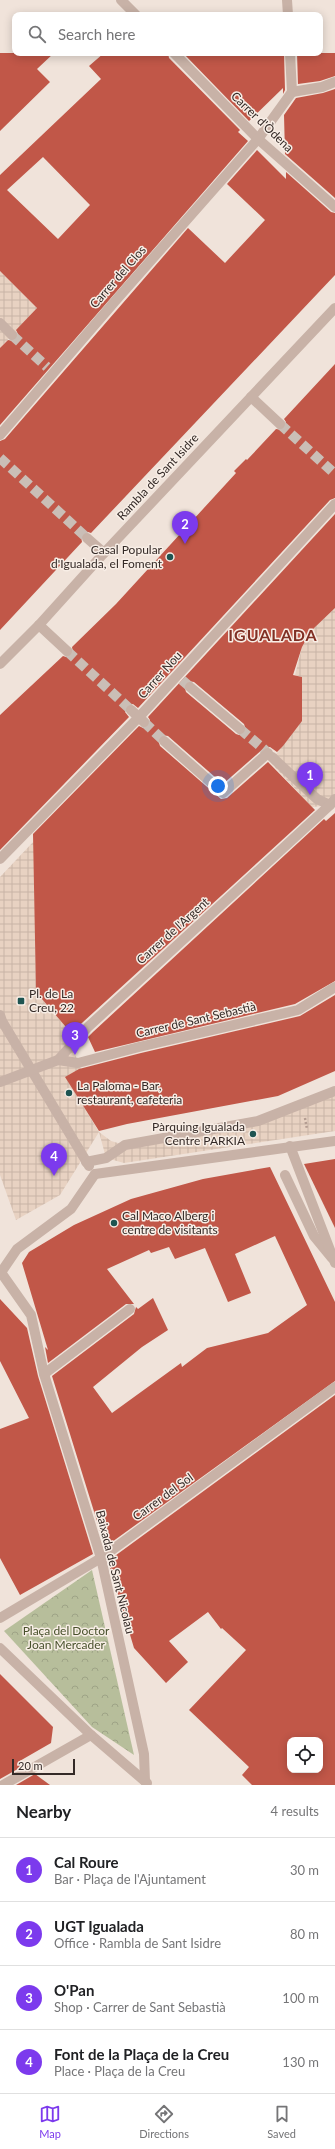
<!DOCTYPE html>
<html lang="en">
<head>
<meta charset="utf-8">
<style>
	:root { --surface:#fff; --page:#f2f2f2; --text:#202124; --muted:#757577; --line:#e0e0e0; --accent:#7c3aed }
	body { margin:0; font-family:Lato,sans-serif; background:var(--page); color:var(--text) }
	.controls { position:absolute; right:12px; bottom:12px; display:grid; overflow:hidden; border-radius:8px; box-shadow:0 2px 10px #0003 }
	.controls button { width:36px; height:36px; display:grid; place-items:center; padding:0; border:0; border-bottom:1px solid var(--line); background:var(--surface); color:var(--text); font:20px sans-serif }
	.scale { position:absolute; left:12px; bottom:10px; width:63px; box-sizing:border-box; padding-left:4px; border:2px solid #342a27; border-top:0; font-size:11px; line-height:14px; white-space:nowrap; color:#342a27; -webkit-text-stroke:3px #f8eee6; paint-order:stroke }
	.you { position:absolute; left:218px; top:786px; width:14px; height:14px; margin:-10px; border:3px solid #fff; border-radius:50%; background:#1a73e8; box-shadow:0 0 0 6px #1a73e833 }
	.badge { display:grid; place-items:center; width:26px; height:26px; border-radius:50%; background:var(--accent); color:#fff; font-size:13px; font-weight:700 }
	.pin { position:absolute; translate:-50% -33px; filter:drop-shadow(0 1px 2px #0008) }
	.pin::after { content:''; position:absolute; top:21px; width:14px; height:12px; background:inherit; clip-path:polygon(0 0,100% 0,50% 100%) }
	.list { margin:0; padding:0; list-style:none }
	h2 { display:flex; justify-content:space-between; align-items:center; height:52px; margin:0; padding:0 16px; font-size:17px }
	h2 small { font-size:13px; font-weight:400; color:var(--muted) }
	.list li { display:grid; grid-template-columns:26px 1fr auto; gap:12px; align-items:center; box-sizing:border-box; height:64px; padding:0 16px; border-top:1px solid var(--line) }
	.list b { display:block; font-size:15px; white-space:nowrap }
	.list p { margin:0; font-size:13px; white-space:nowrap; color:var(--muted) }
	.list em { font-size:13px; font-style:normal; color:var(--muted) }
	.icon { flex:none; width:22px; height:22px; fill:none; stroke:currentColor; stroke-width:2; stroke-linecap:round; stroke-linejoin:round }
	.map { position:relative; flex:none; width:335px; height:1785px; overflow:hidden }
	.search { position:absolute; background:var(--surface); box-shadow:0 2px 10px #0003; left:12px; right:12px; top:12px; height:44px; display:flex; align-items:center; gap:10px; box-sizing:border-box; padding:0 14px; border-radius:8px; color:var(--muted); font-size:15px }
	.sheet { height:308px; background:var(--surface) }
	nav { display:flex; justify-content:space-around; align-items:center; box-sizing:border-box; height:56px; border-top:1px solid var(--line); background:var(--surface); font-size:11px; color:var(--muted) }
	nav a { display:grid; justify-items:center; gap:2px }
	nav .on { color:var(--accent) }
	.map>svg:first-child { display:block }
</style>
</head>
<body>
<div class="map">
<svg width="335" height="1785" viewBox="0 0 335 1785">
	<defs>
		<pattern id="forest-crowns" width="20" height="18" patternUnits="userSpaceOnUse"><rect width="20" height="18" fill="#b7be9b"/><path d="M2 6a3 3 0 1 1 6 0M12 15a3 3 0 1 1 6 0" fill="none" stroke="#9ea386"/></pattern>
		<pattern id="plaza-grid" width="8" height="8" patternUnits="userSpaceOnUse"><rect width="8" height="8" fill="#e8d2c2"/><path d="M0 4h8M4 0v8" fill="none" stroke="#c8b4a7"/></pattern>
	</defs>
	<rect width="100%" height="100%" fill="#f0e3da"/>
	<path fill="url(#forest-crowns)" d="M92,1570l42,185 -42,-28 -88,-96z"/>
	<g fill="url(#plaza-grid)">
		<path d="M0,271l37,37 -37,40z"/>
		<path d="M335,608v197l-23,2 -42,-45 18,-23 14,-62 -7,-2 7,-28 9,-16z"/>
		<path d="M34,841l2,151 35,41v12l10,24 -15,9 33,54 12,9 14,4 133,-24 77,-30v40l-211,32 -18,-5 -7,-26 -39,63 -44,25 -16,-45v-298z"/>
	</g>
	<g fill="#c15748" fill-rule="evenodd">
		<path d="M0,53h54l-17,16 13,13 -50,49z"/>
		<path d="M104,53h64l1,5 71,72 -2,2 10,9 -248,284v-77l8,-8 5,1 4,-2 1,-5 -2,-4 21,-22 -37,-37v-96l101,-96 -12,-13zM43,157l47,48 -32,34 -51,-49z"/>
		<path d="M183,53h101l1,37 -2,4v-6l-34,33z"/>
		<path d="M297,53h38v23l-15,5 -22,3z"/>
		<path d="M335,89v109l-50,-44 -1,-39 12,-17 27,-5z"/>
		<path d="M257,150l29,29v-7l45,40 4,1v62l-244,258 -3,-1 -6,1 -1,4 1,5 -82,88v-189l5,-2 183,-211 37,35 40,-43 -38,-36z"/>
		<path d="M335,364v134l-5,2 -192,208 -5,-4 -6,1 -2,7 4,5 -129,133v-135l63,-59 3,1 5,-1 2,-4 -1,-5 44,-43 120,-131 -2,-2 12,-12 1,1 29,-31 6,1 3,-2 1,-6 -2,-3z"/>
		<path d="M335,514v94l-24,23 -9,16 -9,28 9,2v44l-19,25 -6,6 -7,-5 -6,1 -41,36 -55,-48 -6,-1 -4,5 2,6 61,53 6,-1 41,-36 47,48 -244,223 -35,-41 -3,-158 106,-108 4,2 5,-1 2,-7 -2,-3zM188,681l6,1 50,42 2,6 -1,3 -6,2 -3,-1 -50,-42 -2,-7z"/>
		<path d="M335,813v168l-40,23 -200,48 -7,-15 5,-5 231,-213 2,2z"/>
		<path d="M335,995v76l-57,25 -151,28 -28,7 -34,-54 14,-8 62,-16 159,-37z"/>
		<path d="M335,1159v69l-31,-64z"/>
		<path d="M270,1167l65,135v79l-230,166 -53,-171 82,-62 2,-7 2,2 15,-11 15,32 -26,17 -49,40 19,26 69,-50 1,4 25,-19 61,-15 39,-28 -32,-69 -40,18 16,39 -23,9 -23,-54 -30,11 -6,-12 -18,6 -2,-3 -42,19 27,35h-8l-78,59 -3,-16 3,3 -26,-87 7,-11 45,-27 57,-26 72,-20z"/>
		<path d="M0,1299l27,29 11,48 55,178 -73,41 -20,-37v-129l29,-11 -29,-57z"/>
		<path d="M335,1395v390h-83l-10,-10 7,-8 -60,-57 57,-60 -24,-22 -1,1 -13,-17 -39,29 19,21 -22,21 -32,-35 -26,-87zM290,1740h30v30h-30z"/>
		<path d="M0,1674l53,53 -2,16 -33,19 5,4 -23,13z"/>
		<path d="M35,1774l15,11h-34z"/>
	</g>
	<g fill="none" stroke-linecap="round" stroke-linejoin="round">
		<g stroke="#cabeb6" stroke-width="10" stroke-dasharray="10 5" stroke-linecap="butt">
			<path d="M12,335l35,32"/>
			<path d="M280,424l55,50"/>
			<path d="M0,458l87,80"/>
			<path d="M67,651l64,59"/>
			<path d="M182,680l8,7"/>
			<path d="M144,722l20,19"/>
			<path d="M240,729l26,22"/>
		</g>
		<path stroke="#b39c91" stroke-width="2.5" stroke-dasharray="2 2" stroke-linecap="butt" d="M305,1118l2,11"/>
		<path stroke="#c8b2a7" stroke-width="10" d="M285,1175l29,61 18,22"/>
		<g stroke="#c8b2a7" stroke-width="10">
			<path d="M121,0l15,15"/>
			<path d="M287,0l1,15"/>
			<path d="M174,53l84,86 77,68"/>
			<path d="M290,53l2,39"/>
			<path d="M292,92l30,-5 13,-5"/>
			<path d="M0,323l12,12"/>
			<path d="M251,397l29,27"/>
			<path d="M0,435l117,-136 141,-160 34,-47"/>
			<path d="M87,538l17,15"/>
			<path d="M39,625l28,26"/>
			<path d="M0,664l39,-39 65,-72 231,-245"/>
			<path d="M190,687l50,42"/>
			<path d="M131,710l13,12"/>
			<path d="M164,741l59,52 45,-40"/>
			<path d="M272,757l45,42 13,6"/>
			<path d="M0,859l139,-142 196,-213"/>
			<path d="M0,1015l2,6 87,145"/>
			<path d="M58,1060l20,3 61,-16 159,-37 37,-23"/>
			<path d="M0,1082l58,-22 30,-33 242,-222 5,-6"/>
			<path d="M290,1146l45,117"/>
			<path d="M86,1162l20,-4 19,-13 133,-24 77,-30"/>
			<path d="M95,1174l240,-33"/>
			<path d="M0,1271l31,44 13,59 57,184 43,196 1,27"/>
			<path d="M0,1274l17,-25 54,-40 24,-35"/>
			<path d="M44,1374l86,-65"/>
			<path d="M0,1618l101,-60 234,-171"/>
			<path d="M0,1648l91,87 56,48"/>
			<path d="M3,1785l88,-50"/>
		</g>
	</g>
	<g fill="#1e5451" stroke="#f8eee6" stroke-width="1.5">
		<circle cx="170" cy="557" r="4"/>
		<rect x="17" y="997" width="8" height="8" rx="2"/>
		<circle cx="69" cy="1093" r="4"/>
		<circle cx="253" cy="1134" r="4"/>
		<circle cx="114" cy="1223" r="4"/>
	</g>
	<g text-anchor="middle" stroke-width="3" stroke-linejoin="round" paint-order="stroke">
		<g font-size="12" fill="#342a27" stroke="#f8eee6">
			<text transform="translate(262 122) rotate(44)" y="4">Carrer d'Òdena</text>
			<text transform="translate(118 277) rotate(-49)" y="4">Carrer del Clos</text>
			<text transform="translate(158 477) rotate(-47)" y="4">Rambla de Sant Isidre</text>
			<text transform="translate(160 675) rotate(-48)" y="4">Carrer Nou</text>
			<text transform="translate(173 931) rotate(-42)" y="4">Carrer de l'Argent</text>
			<text transform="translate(196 1020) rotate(-13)" y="4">Carrer de Sant Sebastià</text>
			<text transform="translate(163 1497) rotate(-36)" y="4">Carrer del Sol</text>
			<text transform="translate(115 1572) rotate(76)" y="4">Baixada de Sant Nicolau</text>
		</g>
		<g font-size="12" fill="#342a27" stroke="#f8eee6" text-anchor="start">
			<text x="162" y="554" text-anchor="end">Casal Popular<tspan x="162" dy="14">d'Igualada, el Foment</tspan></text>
			<text x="29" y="998">Pl. de La<tspan x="29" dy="14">Creu, 22</tspan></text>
			<text x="77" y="1090">La Paloma - Bar,<tspan x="77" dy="14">restaurant, cafeteria</tspan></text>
			<text x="245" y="1131" text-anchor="end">Pàrquing Igualada<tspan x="245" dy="14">Centre PARKIA</tspan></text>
			<text x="122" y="1220">Cal Maco Alberg i<tspan x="122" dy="14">centre de visitants</tspan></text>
		</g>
		<g font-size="12" fill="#48512c" stroke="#f8eee6">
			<text x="66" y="1635">Plaça del Doctor<tspan x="66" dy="14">Joan Mercader</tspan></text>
		</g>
		<g font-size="16" font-weight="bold" letter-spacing="1" fill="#802f24" stroke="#f8eee6">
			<text x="273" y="641">IGUALADA</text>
		</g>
	</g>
</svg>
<div class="controls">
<button><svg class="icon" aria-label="locate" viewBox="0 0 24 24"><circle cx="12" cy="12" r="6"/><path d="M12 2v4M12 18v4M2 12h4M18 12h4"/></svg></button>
</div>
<div class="scale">20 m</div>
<div class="you"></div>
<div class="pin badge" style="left:310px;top:795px">1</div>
<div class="pin badge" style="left:185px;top:544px">2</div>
<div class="pin badge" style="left:75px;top:1055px">3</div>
<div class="pin badge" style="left:54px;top:1176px">4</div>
<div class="search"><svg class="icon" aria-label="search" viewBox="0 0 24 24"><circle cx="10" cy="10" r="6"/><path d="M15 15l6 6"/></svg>Search here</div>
</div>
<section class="sheet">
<h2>Nearby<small>4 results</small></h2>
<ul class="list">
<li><span class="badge">1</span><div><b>Cal Roure</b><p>Bar · Plaça de l'Ajuntament</p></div><em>30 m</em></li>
<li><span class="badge">2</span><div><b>UGT Igualada</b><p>Office · Rambla de Sant Isidre</p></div><em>80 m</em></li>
<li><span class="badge">3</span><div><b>O'Pan</b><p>Shop · Carrer de Sant Sebastià</p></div><em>100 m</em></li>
<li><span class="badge">4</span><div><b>Font de la Plaça de la Creu</b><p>Place · Plaça de la Creu</p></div><em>130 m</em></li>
</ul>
</section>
<nav>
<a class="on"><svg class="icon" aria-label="map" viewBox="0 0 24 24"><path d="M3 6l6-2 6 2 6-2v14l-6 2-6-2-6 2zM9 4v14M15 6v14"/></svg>Map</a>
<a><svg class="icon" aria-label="directions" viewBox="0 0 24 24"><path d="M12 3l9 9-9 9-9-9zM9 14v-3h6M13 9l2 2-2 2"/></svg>Directions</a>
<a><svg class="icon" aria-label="saved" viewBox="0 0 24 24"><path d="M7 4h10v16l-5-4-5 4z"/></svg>Saved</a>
</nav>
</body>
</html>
